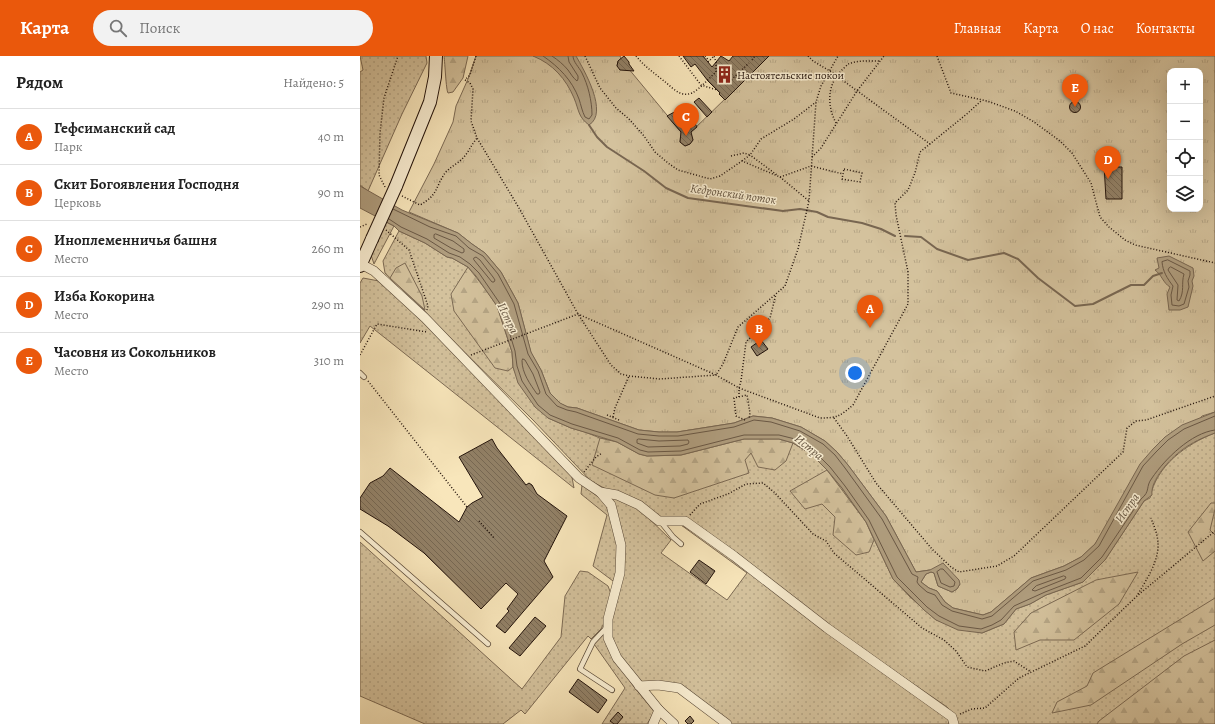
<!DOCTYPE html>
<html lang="ru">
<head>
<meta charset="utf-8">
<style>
	:root { --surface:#fff; --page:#f2f2f2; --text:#222; --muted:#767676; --line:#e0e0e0; --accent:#ea580c }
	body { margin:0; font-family:Alegreya,serif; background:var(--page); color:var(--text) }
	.controls { position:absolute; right:12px; top:12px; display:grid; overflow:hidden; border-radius:8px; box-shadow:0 4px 16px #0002 }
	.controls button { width:36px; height:36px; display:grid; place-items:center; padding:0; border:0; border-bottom:1px solid var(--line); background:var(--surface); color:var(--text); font:20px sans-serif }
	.you { position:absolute; left:495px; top:317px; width:14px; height:14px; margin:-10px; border:3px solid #fff; border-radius:50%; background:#1a73e8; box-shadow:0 0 0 6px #1a73e833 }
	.badge { display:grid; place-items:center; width:26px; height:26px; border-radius:50%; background:var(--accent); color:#fff; font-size:13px; font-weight:700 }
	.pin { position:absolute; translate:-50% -33px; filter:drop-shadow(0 1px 2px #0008) }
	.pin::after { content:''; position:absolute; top:21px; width:14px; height:12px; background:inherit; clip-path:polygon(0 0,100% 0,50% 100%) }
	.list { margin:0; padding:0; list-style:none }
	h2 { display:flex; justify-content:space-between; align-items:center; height:52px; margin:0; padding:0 16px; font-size:17px }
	h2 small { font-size:13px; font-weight:400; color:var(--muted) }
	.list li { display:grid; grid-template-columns:26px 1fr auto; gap:12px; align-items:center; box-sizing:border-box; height:56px; padding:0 16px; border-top:1px solid var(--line) }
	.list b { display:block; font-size:15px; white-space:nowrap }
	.list p { margin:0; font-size:13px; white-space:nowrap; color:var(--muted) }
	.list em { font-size:13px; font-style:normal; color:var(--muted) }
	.icon { flex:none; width:22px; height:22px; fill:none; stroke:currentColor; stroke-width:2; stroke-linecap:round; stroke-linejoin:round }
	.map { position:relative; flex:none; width:855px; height:668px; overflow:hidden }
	header { display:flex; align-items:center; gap:24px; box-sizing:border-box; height:56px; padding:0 20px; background:var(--accent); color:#fff }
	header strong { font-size:19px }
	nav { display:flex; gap:22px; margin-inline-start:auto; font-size:14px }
	.search { width:280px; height:36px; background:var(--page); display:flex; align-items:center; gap:10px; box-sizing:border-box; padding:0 14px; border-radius:22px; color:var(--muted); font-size:15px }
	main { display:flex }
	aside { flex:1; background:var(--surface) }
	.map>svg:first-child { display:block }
</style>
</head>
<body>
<header>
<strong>Карта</strong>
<div class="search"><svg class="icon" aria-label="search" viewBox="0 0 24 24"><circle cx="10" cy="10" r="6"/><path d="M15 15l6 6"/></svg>Поиск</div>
<nav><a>Главная</a><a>Карта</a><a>О нас</a><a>Контакты</a></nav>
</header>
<main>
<aside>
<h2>Рядом<small>Найдено: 5</small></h2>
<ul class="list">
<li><span class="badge">A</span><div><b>Гефсиманский сад</b><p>Парк</p></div><em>40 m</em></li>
<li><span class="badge">B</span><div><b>Скит Богоявления Господня</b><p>Церковь</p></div><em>90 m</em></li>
<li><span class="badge">C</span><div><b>Иноплеменничья башня</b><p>Место</p></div><em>260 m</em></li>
<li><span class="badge">D</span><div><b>Изба Кокорина</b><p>Место</p></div><em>290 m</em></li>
<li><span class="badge">E</span><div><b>Часовня из Сокольников</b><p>Место</p></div><em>310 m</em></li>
</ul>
</aside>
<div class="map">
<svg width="855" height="668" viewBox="0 0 855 668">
	<defs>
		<pattern id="grass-dots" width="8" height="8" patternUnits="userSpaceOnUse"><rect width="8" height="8" fill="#d4c29d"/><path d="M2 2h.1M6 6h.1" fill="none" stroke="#b6a686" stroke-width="1.8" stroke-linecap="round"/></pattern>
		<pattern id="forest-firs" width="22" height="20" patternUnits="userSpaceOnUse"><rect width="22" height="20" fill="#d4c29d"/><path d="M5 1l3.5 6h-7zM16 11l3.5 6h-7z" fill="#b6a686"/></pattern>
		<pattern id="park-tufts" width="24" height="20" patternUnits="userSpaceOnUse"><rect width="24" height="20" fill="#d4c29d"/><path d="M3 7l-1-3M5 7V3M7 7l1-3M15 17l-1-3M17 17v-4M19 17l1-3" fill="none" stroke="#b6a686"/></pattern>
		<pattern id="building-back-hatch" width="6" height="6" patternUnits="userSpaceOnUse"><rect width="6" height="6" fill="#928167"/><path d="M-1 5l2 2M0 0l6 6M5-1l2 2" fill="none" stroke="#776853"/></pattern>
	</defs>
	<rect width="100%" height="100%" fill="#f8e6bb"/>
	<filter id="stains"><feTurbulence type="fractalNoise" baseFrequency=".005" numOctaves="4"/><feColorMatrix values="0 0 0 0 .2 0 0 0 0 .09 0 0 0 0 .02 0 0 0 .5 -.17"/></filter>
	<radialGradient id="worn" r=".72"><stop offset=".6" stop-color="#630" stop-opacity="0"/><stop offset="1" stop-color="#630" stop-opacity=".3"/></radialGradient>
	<g fill="url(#grass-dots)" stroke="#7c6a54">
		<path d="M0,0h66l1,7 -25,51 -34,77 -8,-6v-113l3,-2z"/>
		<path d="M26,166l8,4 -20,38 -3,-9z"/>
		<path d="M39,175l26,12 22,14 5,1 16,9 80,151 23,10 14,4 15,6 98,12 46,-11 49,4 18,11 16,16 15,18 24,34 27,57 17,18 26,23 46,13 22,-9 12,-15 14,-5 16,-9 37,-13 22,-22 39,-59 6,-3c6,-32 36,-54 65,-65v291h-259l-1,-8 -8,-9 -115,-79 -146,-110 -28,-1 -67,-36 -58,-61 -103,-102 -6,-8 -39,-37 -2,-12z"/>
		<path d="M3,222l16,3 44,39 148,152 3,16 -204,-162 -10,17v-60z"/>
		<path d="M222,429l23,17 8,23 4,20v28l-4,8 -20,-15 14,-51 -26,-21z"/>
		<path d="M246,438l31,13 34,33 -10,13 66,47 20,-27 -66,-48 26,15 241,178 1,6h-217l-50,-38 -40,-2 -22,-26 -9,-17 1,-21 11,-45z"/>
		<path d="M0,486l162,147 39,-52 4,-41 15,-25 8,1 20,14 3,8 -6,27 -4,8 -10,10 -3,-3 -63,78 -4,-4 -18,14h-78l-65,-28z"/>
		<path d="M245,576l3,17 26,38 19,23 1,3 -7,11h-45l23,-36 -31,-44z"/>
	</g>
	<g fill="url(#forest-firs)" stroke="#7c6a54">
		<path d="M84,0h24l-5,22 -10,14 -5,1c-2,-3 -3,-30 -4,-37z"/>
		<path d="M45,207l17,33 3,14 -35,-32 6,-10z"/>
		<path d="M108,211l18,23 11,16 15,46 1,15 -5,4 -13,-3 -41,-57 -3,-17z"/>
		<path d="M240,382l17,4 22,12 8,2 34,-1 63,-16h35l14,4 -7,18 -11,9 -17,-3 -7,-14 -6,7 4,13 -75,25 -19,-3 -63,-30z"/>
		<path d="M467,414l39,52 8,18 -5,12 -13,3 -23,-20 2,-18 -13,-13 -17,5 -15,-18z"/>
		<path d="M851,447h4v6l-5,21 5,5v16l-12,10 -15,-29z"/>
		<path d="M778,516l-19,32 -45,36h-34l-24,10 -2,-18 17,-19 65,-33z"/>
		<path d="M855,542v27l-33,19 -91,61 -39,8 5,-11 30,-16 6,-13z"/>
		<path d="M855,584v84h-118l2,-3 85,-65z"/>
	</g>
	<path fill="url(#park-tufts)" stroke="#7c6a54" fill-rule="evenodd" d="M116,0h144l1,2 -3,3 -1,5 11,2 53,64 -1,10 5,4 5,-2 3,-4 -3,-7 79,-77h446v356l-13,4 -97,113 -10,15 -14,13 -17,9 -33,12 -40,34 -8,3 -30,-7 -8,-6 -8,-11 -8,-3 -8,-6 5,-8 5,-2 3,1 4,13 14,6 5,-3 3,-5 -30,-14 -14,2 -30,-56 -38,-51 -11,-13 -12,-11 -24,-14 -29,-9 -19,-2 -19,7 -57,9h-18l-20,-2 -62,-22 -9,-1 -9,-4 -9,-10 -9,-23 -10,-17 -13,-50 -17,-31 -16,-19 -13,-9 -14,-11 -49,-21 25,-48 19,-42 3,-16 12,-27zM810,15h30v138h-30z"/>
	<g fill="#b09e7f" stroke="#786651">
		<path d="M173,0h43c8,14 33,57 13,69 -11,-8 -10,-15 -15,-27 -8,-19 -21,-34 -41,-42z"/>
		<path d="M0,130l42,24 56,23 14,11 13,9 16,19 17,31 13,49 10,18 9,23 10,10 8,4 9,1 62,22 20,2h18l57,-9 19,-7 19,2 29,9 24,14 12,11 11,13 38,51 30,56 14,-2 13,-7 16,17 1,4 -3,5 -5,3 -14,-6 -4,-13 -3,-1 -5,2 -5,8 8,6 8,3 8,11 8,6 30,7 8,-3 40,-34 33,-12 17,-9 14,-13 45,-80 13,-15 12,-12 17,-12 33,-13v21c-11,4 -24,10 -33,17 -12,9 -32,30 -30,45l-8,6 -39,59 -22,22 -37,13 -16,9 -14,5 -12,15 -10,4 -12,5 -24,-3 -22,-10 -12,-10 -31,-31 -27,-57 -24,-34 -15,-18 -16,-16 -18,-11 -14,-4h-35l-63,16 -34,1 -8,-2 -22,-12 -46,-14 -23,-10 -13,-11 -17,-24 -5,-16 -1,-15 -15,-46 -21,-30 -8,-9 -16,-9 -5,-1 -22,-14 -26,-12 -5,-5 -34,-18z"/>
		<path d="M809,200l24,12 1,8 -2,5 1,5 -5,21 -8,3h-11l-2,-16 3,-7c-7,-4 -8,-12 -15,-17l4,-2 -2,-10z"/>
	</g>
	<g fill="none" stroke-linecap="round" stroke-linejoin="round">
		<g stroke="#6a5845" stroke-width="1">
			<path d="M183,0c16,11 29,24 36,43 2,6 3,12 6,18l4,2 3,-4c0,-14 -4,-30 -10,-42 -3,-6 -9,-11 -9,-17"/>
			<path d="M192,0c6,4 12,9 16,14 3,4 5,8 9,11l1,-2v-3l-9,-14 -1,-6"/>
			<path d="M33,153l37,18 26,9 13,12 14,8 15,18 16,30 14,50 10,17 8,23 11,12 10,4 9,2 14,5 48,17 21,2h19l56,-9 20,-7 17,2 29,9 23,13 12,11 10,13 37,51 30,55 6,3 -1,5 2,3 8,7 8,3 7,10 10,6 30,8 10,-3 41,-35 33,-11 18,-10 15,-14 44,-80 13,-14 12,-12 16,-11 31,-13"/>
			<path d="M29,163l12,8 26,12 22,14 11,4 10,7 9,9 22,32 14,46 2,15 5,15 16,24 12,10 22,9 46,14 22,12 8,2 33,-1 63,-16h35l16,4 19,12 16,16 15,19 24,34 28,57 30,30 12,9 20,10 22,3 11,-4 9,-5 13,-14 31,-14 36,-14 21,-21 39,-58c10,-8 4,-12 11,-21 13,-19 39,-45 63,-48"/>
			<path d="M76,178l17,7 11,8v3l-2,1 -11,-5 -17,-10v-3z"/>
			<path d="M114,202l2,-1 4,3 13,17 2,3 -1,2h-2l-18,-22z"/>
			<path d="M808,204l22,11v4l-2,6 1,6 -5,17 -5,2 -7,-1 -1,-10 2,-9c-6,-8 -10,-14 -11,-24z"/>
			<path d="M811,211l13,7c-3,10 1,17 -5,27l-2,-1 1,-15 -10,-15 1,-2z"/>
			<path d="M163,303l2,1 8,14 7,18 -1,2h-2c-7,-10 -15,-21 -15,-33z"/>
			<path d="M279,383l20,2 29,-1 1,2 -1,2 -8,2 -32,1 -11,-4v-3z"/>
			<path d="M581,513h2l12,13 -1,4 -4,1 -9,-4 -4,-11z"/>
			<path d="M704,520l2,1 -1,2 -30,12 -3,-1 4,-4z"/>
		</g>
		<g stroke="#786651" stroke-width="2">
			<path d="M229,69l8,12 10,10 37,24 22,17 22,10 95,13 17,-2 17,3 11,5 34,6 19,6 14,7"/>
			<path d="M545,180l16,1 16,12 31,11 36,-7 14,6 20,19 37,28 18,-2 38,-19h13l9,-9 9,-3"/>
		</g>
	</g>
	<g fill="url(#building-back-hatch)" stroke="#23130b">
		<path d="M264,0l5,6v2l5,7 -14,-1 -3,-4 1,-5z"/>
		<path d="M323,0h20l9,11 9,-11 8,5 4,-5h36l-44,44 -6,-6 1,-1 -12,-12 -13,-17 -4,3z"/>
		<path d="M339,42l13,14 -5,5 -13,-15z"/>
		<circle cx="715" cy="51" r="5.5"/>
		<path d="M320,53l4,9 6,-3 7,12 -6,5 2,8 -3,4 -5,2 -5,-4 1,-10 -14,-16z"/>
		<path d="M744,109h8v2h10v32h-16z"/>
		<path d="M401,284l7,9 -11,7 -6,-9z"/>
		<path d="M132,383l5,9 29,37 3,-2 3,2 5,9 30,22 -23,45 9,16 -48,56 -9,-7 13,-15 -2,-2 11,-15 -12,-11 -25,26 -57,-56 -36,-27 -28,-17v-11l10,-15 13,-7 7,-8 69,54 8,-15 5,-4 11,-6 -24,-40z"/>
		<path d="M339,504l16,11 -9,13 -16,-12z"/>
		<path d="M175,561l11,9 -26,30 -11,-8z"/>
		<path d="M218,623l29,21 -9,13 -29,-21z"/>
		<path d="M258,656l5,5 -6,7h-3l-4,-3z"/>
		<path d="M330,660l4,5 -3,3h-3l-3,-3z"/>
	</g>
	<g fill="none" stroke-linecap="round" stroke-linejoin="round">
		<defs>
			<g id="lane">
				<path d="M0,317l4,4"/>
				<path d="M301,466l12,15 8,7"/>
				<path d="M0,476l128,112"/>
				<path d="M248,570l-15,16 -13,27 32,21"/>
			</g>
			<g id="street">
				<path d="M1,208l13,7 51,47 154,160 21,14 17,3 22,10 20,16h26l49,35 93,72 125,89 2,7"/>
				<path d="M240,436l11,13 10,40 -1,28 -12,46v19l9,20 42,52 -6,14"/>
				<path d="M279,630l19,-1 21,3 48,36"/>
				<path d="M299,654l15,14"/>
			</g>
			<g id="secondary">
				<path d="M36,130l34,-84 5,-25 1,-21"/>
				<path d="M0,210l12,-27"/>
			</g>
		</defs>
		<use href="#lane" stroke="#584837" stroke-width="6"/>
		<use href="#street" stroke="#584837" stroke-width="10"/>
		<use href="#secondary" stroke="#23130b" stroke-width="14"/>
		<g stroke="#23130b" stroke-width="1.5" stroke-dasharray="1 2" stroke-linecap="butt">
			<path d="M116,0l-6,19 -5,5 5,3 3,6 -2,32 6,17 42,70 59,106 33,51 10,9 8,2 31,3 56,-4 23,13 2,-7 5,-39 24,-24 6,-24"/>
			<path d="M225,0l15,32 16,20 13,11 15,17 11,16 13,11 10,7 32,9 10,-3 22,-15 38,16 31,-11 32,8"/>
			<path d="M276,0c8,10 18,17 28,25 8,6 16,17 28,12 8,-4 17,-15 24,-21v-10l-2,-6"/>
			<path d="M319,0l22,29 16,5"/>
			<path d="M345,0l4,5"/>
			<path d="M448,0l5,5 17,10 100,73"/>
			<path d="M577,0l14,37 36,8 28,10 19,11 26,19 12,12 19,30 9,34 9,10 16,13 10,5 80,18"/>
			<path d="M392,4l3,-4"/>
			<path d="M348,6l5,-5"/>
			<path d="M367,28l22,-21"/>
			<path d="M476,67c-9,-17 -9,-38 5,-52 2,-2 5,-5 7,-7 10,-4 21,-3 31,-3"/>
			<path d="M371,100l13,-3 6,2 11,-16 33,-20 22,-17"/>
			<path d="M452,101l9,-9 36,-57 27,-35"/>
			<path d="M382,105l8,-6 27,20"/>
			<path d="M484,113l18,4 -2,9 -18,-3z"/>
			<path d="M420,121l29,24"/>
			<path d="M25,131l-6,-12 1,-42 4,-35 14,-42"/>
			<path d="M42,140l18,9c18,-10 15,-17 25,-32 5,-6 14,-10 19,-16 5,-6 8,-13 13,-19"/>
			<path d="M0,171l7,-3"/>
			<path d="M26,174l23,20 19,56 -1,4"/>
			<path d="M0,299l17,-31 50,8"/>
			<path d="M111,299l107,-41 138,61 7,-11 15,-37 47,-41 13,-37 11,-48 7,-99 5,-16 17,-30"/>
			<path d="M8,325l99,126"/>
			<path d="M379,341v-9l81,30c18,0 20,-2 33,-13l55,-101v-32l-12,-57 -1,-12 13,-13 7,-17 5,-21 48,-39 14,-13"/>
			<path d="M247,359l12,5"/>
			<path d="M253,361l2,-9 14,-32"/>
			<path d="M474,362l13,18 29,47 56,66 19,18 8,5 38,-6 17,-10 109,-104 4,-24 9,-7 10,-1 69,-24"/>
			<path d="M385,364l-9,-4 -2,-18 13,-3 3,18 -1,6"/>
			<path d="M224,416l12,-15 6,-4"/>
			<path d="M330,459l10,-11 28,-10 18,-10 17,-1 11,9 39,42 13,7 8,12 88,75 22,12 12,11 11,16 18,4 19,-8 10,-2 17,11"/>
			<path d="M119,465l16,18"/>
			<path d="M778,538c10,-17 24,-37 19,-58 -1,-6 -4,-12 -6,-18"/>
			<path d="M600,658l12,-5 13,-1 34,-30 66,-32 52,-50 78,-65"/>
		</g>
		<use href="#lane" stroke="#faefd3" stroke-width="4.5"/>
		<use href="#street" stroke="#faefd3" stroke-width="9"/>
		<use href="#secondary" stroke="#faefd3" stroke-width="12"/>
		<defs>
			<path id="secondary-bridge" d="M12,183l24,-53"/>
		</defs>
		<use href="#secondary-bridge" stroke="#23130b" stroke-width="14" stroke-linecap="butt"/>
		<use href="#secondary-bridge" stroke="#faefd3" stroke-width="12"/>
	</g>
	<defs>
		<symbol id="building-bare" viewBox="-9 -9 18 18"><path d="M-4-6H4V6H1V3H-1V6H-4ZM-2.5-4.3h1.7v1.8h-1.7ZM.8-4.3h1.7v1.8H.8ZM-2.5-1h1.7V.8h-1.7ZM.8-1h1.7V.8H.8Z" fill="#8f2418" stroke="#faefd3" stroke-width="2.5" paint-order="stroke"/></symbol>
	</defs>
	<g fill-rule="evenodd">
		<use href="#building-bare" x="352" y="6" width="25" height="25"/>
	</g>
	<g text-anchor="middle" stroke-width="3" stroke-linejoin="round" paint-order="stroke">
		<g font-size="11" fill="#23130b" stroke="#faefd3" text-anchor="start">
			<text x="377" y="23">Настоятельские покои</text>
		</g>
		<g font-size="12" font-style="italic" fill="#62523f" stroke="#faefd3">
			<text transform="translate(373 138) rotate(8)" y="4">Кедронский поток</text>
			<text transform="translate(148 262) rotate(64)" y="4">Истра</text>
			<text transform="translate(449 391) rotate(39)" y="4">Истра</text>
			<text transform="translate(767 452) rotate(-55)" y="4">Истра</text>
		</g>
	</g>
	<rect width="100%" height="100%" filter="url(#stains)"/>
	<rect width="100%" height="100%" fill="url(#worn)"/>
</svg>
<div class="controls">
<button>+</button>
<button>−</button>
<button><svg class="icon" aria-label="locate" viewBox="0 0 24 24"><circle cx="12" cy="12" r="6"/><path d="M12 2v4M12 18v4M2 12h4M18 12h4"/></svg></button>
<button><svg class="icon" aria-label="layers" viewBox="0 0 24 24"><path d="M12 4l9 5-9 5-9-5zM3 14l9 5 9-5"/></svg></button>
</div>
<div class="you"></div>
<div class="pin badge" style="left:510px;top:272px">A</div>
<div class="pin badge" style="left:399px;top:292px">B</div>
<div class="pin badge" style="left:326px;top:80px">C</div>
<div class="pin badge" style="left:748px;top:123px">D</div>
<div class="pin badge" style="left:715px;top:51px">E</div>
</div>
</main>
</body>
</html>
